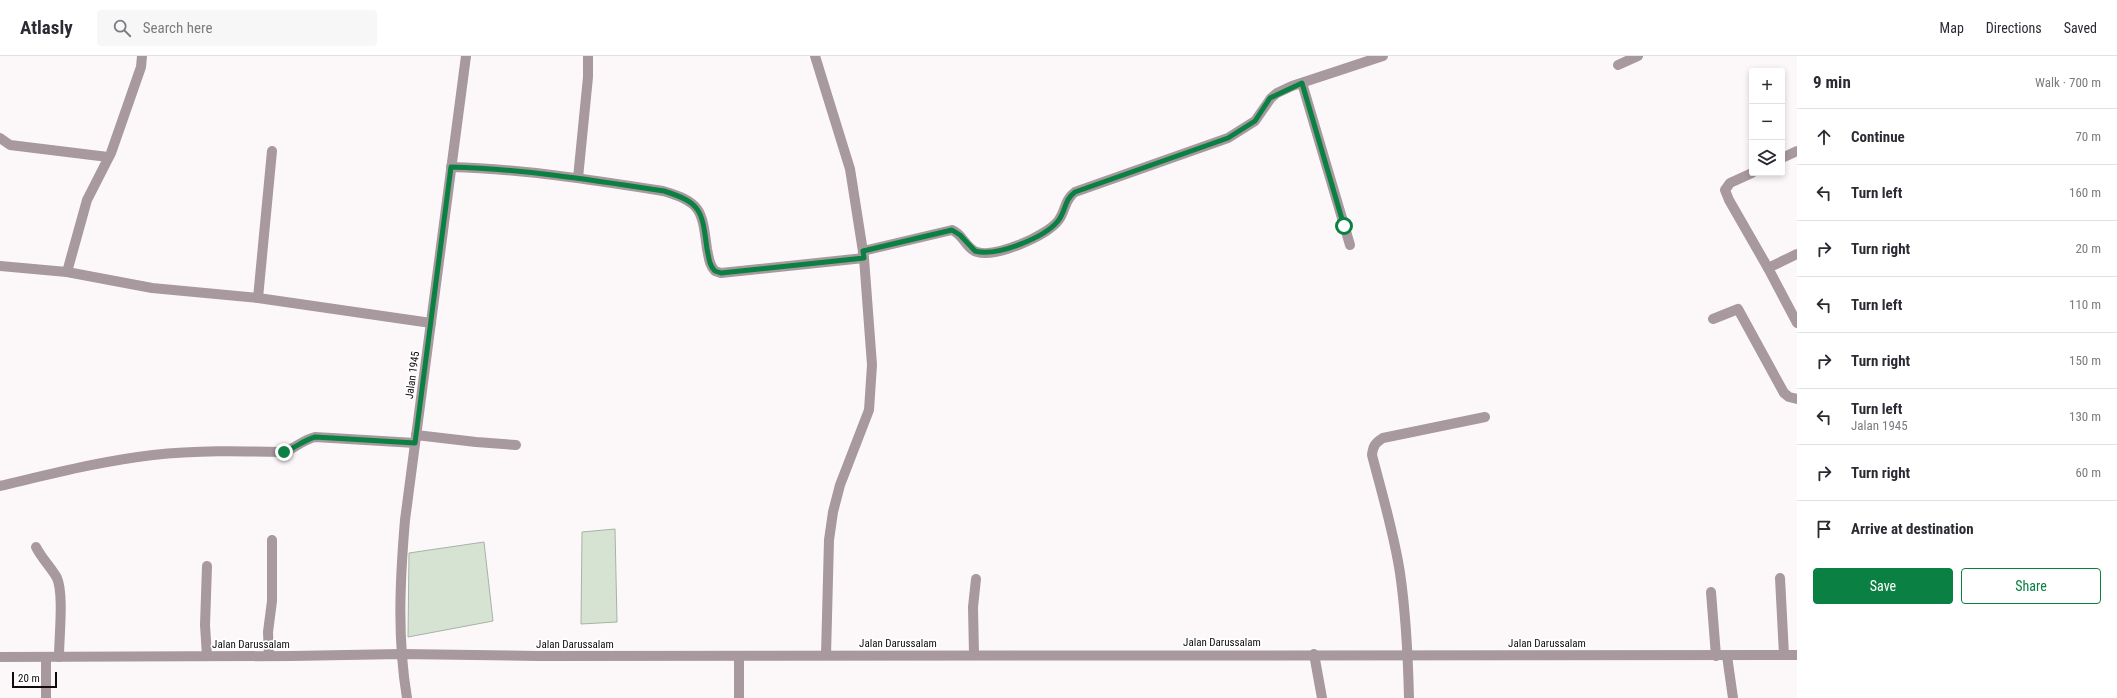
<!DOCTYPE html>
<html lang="en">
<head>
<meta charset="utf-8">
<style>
	:root { --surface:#fff; --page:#f7f7f7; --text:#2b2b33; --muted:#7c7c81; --line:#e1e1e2; --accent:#0b8043 }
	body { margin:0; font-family:"Roboto Condensed",sans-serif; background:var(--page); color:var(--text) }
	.controls { position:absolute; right:12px; top:12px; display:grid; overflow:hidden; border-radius:4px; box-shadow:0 2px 6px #0003 }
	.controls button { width:36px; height:36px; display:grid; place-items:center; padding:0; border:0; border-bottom:1px solid var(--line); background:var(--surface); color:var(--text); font:20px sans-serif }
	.scale { position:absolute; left:12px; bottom:10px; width:45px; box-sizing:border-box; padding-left:4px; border:2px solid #110b0d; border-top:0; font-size:11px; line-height:14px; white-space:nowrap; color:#110b0d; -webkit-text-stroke:3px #fff; paint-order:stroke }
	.stop { position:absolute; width:12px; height:12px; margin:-9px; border:3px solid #0b8043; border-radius:50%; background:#fff }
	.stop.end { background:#0b8043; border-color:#fff; box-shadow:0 1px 4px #0008 }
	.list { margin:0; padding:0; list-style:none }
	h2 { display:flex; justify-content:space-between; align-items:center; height:52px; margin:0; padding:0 16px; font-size:17px }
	h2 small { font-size:13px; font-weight:400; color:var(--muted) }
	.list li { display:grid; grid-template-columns:26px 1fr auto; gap:12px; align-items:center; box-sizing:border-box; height:56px; padding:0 16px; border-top:1px solid var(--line) }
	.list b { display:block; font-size:15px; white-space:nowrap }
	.list p { margin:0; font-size:13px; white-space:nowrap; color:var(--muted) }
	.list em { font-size:13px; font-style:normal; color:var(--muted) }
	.actions { display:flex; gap:8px; padding:12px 16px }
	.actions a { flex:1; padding:9px 0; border:1px solid var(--accent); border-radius:4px; text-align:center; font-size:14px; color:var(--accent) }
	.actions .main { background:var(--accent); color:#fff }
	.icon { flex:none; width:22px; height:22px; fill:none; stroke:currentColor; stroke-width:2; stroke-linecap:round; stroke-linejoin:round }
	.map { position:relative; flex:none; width:1797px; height:642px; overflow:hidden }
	header { display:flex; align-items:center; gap:24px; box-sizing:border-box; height:56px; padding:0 20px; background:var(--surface); border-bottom:1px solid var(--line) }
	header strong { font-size:19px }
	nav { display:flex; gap:22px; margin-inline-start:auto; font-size:14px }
	.search { width:280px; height:36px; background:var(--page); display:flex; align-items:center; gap:10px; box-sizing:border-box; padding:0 14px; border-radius:4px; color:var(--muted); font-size:15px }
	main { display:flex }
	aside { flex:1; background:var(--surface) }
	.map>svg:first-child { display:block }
</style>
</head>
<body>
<header>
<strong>Atlasly</strong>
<div class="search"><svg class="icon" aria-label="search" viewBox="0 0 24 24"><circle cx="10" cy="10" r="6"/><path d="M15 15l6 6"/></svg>Search here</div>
<nav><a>Map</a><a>Directions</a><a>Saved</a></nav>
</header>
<main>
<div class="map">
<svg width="1797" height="642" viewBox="0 0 1797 642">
	<rect width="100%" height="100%" fill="#fcf8fa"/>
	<g fill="#d6e2d2" stroke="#a7b3a4">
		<path d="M615,473l2,93 -36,2 1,-92z"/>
		<path d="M484,486l9,79 -85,16 1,-84z"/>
	</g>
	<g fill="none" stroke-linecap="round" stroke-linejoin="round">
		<g stroke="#a7999e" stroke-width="10">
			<path d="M815,0l35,113 14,89 8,107 -3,45 -29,75 -7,27 -4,28 -3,115"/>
			<path d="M1618,9l20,-9"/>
			<path d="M1302,27l48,162"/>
			<path d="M0,82l10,7 98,12"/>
			<path d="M1782,102l15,-7"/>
			<path d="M451,111c72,2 142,13 212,24 39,11 39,20 44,58 2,9 2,16 8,22l6,2 143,-15"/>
			<path d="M1752,117l-22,10 -5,7 4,10 39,68"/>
			<path d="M578,122l10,-101v-21"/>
			<path d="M863,195l89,-21c11,4 14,19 25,22 19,6 69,-16 81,-31 8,-10 6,-21 17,-29l153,-54 27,-17 16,-23 6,-5 15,-7 91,-30"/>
			<path d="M1797,198l-29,14 29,55"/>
			<path d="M0,210l67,6 85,16 106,10 173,25"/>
			<path d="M67,216l20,-72 24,-47 30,-86 1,-11"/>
			<path d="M258,242l14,-147"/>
			<path d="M1713,263l25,-10 46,84 5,4 8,2"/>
			<path d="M416,379l60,7 40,3"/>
			<path d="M0,430c51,-12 101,-25 153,-31 43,-5 87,-4 131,-3 11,-4 19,-12 31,-15l100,6"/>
			<path d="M36,491c6,12 15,20 21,31 7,16 2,59 2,79"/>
			<path d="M1780,522l4,77"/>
			<path d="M1711,536l5,64"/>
			<path d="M974,598l-1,-47 3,-28"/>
			<path d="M1314,598l8,44"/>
			<path d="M207,600l-2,-31 2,-59"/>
			<path d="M269,600l-1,-24 4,-31v-61"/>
			<path d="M1727,600l6,42"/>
			<path d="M46,601v41"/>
			<path d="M739,642v-42"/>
			<path d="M1409,642c-1,-41 -3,-84 -9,-125 -6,-40 -18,-79 -28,-118 1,-9 3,-12 11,-17l102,-21"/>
		</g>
		<g stroke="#a7999e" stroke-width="10">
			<path d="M0,601l291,-1 110,-2 139,2 1257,-1"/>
			<path d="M407,642c-10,-60 -7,-118 -2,-178l61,-464"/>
		</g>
	</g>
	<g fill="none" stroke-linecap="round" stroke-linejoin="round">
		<path stroke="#0b8043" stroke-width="5" d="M284,396c11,-4 20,-12 31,-15l100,6 36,-276c72,2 142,13 213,24 38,12 38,20 43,58 2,9 2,16 8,22l6,2 143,-15 -1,-7 89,-21 8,5 15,16c21,6 69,-13 83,-30 8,-10 6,-21 17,-29l153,-54 27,-17 15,-23 32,-15 42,143"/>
	</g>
	<g text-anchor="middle" stroke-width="3.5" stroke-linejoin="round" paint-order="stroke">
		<g font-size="11" fill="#110b0d" stroke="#fff">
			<text transform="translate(412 319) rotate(-82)" y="4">Jalan 1945</text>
			<text x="1222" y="590">Jalan Darussalam</text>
			<text x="898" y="591">Jalan Darussalam</text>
			<text x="1547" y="591">Jalan Darussalam</text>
			<text x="251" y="592">Jalan Darussalam</text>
			<text x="575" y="592">Jalan Darussalam</text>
		</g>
	</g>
</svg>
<div class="controls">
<button>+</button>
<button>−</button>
<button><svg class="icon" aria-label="layers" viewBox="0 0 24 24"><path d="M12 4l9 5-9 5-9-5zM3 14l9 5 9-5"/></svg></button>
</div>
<div class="scale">20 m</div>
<div class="stop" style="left:1344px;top:170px"></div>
<div class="stop end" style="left:284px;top:396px"></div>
</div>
<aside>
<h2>9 min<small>Walk · 700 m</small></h2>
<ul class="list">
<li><svg class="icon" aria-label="ahead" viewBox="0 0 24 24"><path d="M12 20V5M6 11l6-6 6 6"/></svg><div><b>Continue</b></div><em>70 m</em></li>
<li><svg class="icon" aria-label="left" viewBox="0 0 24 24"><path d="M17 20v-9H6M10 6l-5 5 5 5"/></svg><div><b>Turn left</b></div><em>160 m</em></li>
<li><svg class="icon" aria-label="right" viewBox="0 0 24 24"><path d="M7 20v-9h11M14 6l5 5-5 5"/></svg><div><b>Turn right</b></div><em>20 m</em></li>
<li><svg class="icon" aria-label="left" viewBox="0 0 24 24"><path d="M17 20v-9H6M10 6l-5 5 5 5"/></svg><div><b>Turn left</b></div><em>110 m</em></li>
<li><svg class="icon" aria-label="right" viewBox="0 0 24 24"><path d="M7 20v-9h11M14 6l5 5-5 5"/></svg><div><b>Turn right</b></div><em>150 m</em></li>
<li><svg class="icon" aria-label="left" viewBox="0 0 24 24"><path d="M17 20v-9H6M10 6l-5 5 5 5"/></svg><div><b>Turn left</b><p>Jalan 1945</p></div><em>130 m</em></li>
<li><svg class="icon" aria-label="right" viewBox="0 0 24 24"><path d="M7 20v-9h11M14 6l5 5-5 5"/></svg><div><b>Turn right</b></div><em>60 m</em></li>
<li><svg class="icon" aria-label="arrive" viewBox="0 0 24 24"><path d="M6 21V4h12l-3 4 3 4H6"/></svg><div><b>Arrive at destination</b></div></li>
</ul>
<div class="actions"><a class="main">Save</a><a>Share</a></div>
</aside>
</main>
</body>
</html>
